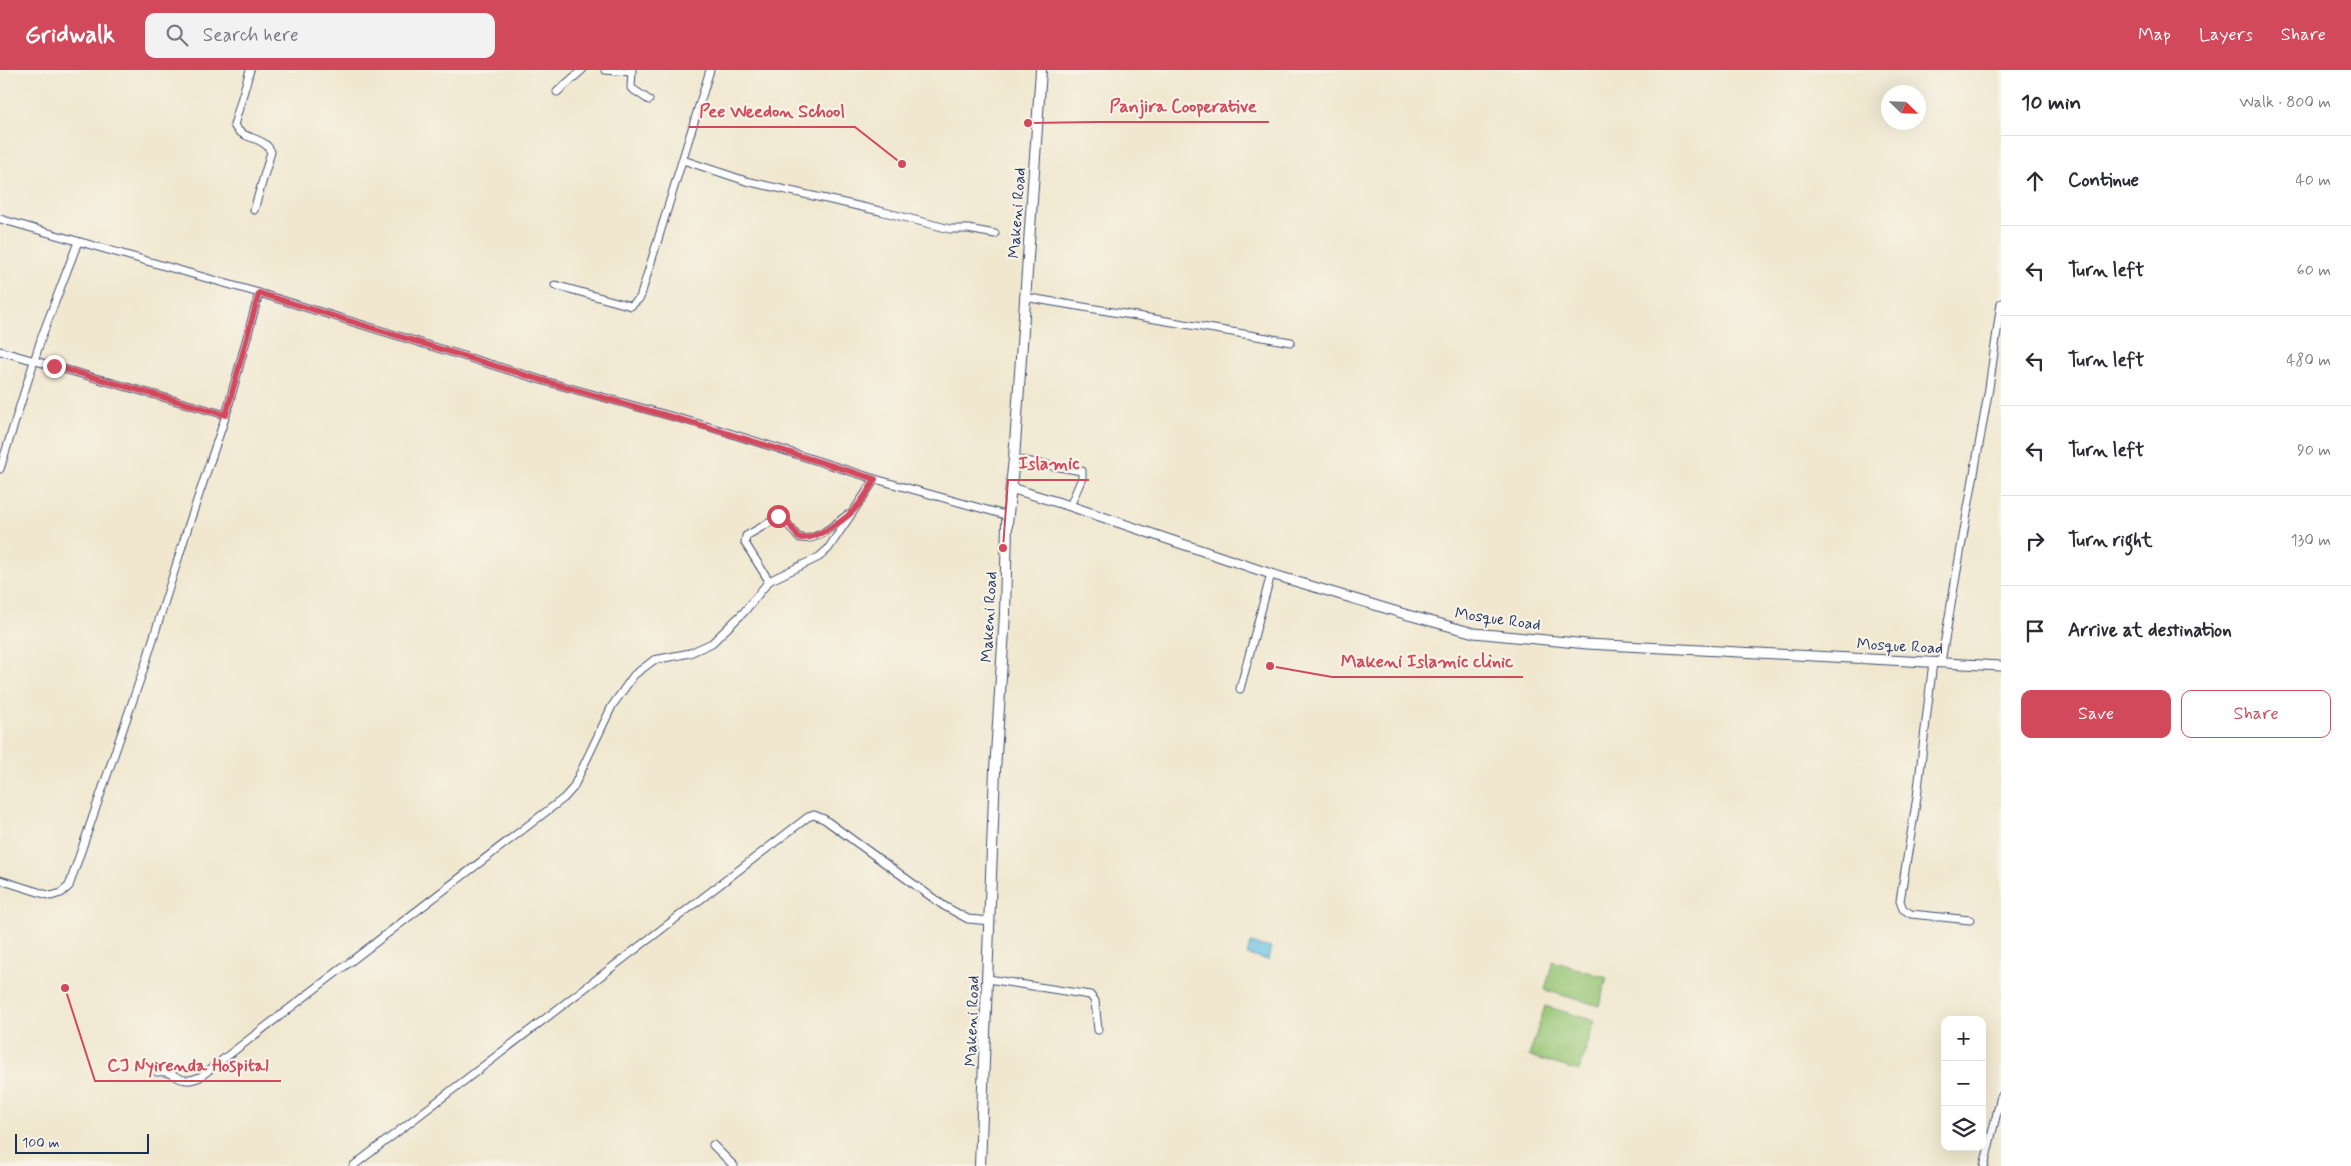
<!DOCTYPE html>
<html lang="en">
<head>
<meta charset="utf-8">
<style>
	:root { --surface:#fff; --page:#f2f2f3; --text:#2b2b33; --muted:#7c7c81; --line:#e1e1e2; --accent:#d1495b }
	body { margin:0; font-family:Mynerve,sans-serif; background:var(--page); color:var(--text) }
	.controls { position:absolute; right:15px; bottom:15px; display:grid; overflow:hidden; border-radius:10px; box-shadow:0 5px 20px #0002 }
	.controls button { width:45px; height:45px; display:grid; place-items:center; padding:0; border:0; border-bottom:1px solid var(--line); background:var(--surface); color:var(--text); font:25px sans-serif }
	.compass { position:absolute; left:1881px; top:15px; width:45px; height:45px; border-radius:50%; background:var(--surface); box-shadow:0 5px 20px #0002; rotate:113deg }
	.scale { position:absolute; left:15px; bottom:12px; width:134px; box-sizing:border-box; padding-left:5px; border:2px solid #1b2f5e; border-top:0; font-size:14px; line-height:18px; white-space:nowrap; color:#1b2f5e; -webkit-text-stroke:4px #f7f3e8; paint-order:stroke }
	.stop { position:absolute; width:15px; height:15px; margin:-11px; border:4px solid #d1495b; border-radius:50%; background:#fff }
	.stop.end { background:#d1495b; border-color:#fff; box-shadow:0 1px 5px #0008 }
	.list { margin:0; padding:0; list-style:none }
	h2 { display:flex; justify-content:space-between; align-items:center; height:65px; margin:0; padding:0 20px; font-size:21px }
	h2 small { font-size:16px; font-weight:400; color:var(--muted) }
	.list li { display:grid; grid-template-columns:32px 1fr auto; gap:15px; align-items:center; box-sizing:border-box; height:90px; padding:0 20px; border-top:1px solid var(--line) }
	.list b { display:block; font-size:19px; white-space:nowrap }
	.list em { font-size:16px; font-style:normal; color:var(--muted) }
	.actions { display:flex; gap:10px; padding:15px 20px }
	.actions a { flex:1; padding:11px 0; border:1px solid var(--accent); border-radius:10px; text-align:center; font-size:18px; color:var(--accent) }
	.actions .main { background:var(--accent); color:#fff }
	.icon { flex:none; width:28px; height:28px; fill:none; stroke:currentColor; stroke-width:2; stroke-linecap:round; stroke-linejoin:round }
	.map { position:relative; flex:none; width:2001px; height:1096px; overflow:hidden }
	header { display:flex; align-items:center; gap:30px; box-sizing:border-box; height:70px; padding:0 25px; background:var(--accent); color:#fff }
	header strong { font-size:24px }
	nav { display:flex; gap:28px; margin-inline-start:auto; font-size:18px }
	.search { width:350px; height:45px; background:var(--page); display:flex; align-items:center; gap:12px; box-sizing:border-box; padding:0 18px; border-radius:10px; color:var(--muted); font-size:19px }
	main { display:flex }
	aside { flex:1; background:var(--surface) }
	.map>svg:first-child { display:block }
</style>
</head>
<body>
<header>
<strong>Gridwalk</strong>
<div class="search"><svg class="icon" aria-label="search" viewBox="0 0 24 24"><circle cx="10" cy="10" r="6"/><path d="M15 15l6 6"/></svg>Search here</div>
<nav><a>Map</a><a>Layers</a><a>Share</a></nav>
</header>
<main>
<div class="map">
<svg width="2001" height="1096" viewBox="0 0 2001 1096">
	<rect width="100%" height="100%" fill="#f7f3e8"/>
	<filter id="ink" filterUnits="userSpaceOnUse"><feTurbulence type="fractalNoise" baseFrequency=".02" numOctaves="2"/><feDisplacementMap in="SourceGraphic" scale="10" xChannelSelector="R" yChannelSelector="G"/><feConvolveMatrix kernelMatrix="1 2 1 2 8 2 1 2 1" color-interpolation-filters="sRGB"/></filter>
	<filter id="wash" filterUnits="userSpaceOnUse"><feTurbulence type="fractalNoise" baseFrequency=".0096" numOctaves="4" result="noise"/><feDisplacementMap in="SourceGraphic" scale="20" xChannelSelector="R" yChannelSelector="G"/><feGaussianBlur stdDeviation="1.12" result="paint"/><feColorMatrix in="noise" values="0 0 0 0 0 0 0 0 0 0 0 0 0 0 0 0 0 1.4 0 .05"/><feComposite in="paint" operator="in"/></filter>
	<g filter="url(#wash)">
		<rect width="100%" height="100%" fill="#f0e7ce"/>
		<g fill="#97c675" stroke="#597a6a">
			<path d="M1553,891l54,17 -8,28 -54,-16z"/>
			<path d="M1545,936l50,15 -16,50 -50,-15z"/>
		</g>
		<path fill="#65c0e3" stroke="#4078a0" d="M1250,873l21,5 -3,12 -21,-5z"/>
	</g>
	<g filter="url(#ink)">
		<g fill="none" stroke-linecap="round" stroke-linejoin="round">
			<defs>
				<g id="minor">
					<path d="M250,0l-16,55c7,15 31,11 37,27l-17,58"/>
					<path d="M605,0l26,2"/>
					<path d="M632,0l-1,18 18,12"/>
					<path d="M557,22l25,-22"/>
					<path d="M683,90l63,21 134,30 70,18h18l27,5"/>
					<path d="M0,149l259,74 282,87 169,47 165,52 134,37"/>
					<path d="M555,215l76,21 9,-8 70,-228"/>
					<path d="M1024,227l267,45"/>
					<path d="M0,281l226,64 -38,112 -43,138 -76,221 -8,7 -10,3 -51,-16"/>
					<path d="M226,345l33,-122"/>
					<path d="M1014,389l68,12v7l-12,28"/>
					<path d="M0,399l42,-133 36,-94"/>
					<path d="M769,511l-24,-38 1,-7 35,-20 17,21c17,7 37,-13 49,-22"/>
					<path d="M1933,592l-16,135 -17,104 3,8 8,5 59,6"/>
					<path d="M1941,592l48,-274 12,-85"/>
					<path d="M1240,619l31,-115"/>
					<path d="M988,909l102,16 5,6 3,29"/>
					<path d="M157,1002c20,-3 20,15 43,5l364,-279 9,-10 39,-82 22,-31 20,-15 36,-7 22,-10 32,-31 25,-31 50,-24 9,-8 47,-70"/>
					<path d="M713,1075l21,21"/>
					<path d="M353,1096l455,-349 6,-2 10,4 120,87 24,13 22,2"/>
					<path d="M1984,1096l17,-70"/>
				</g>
				<path id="tertiary" d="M1011,418l59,18 201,68 137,41 66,18 113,11 414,22"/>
				<path id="secondary" d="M980,1096l15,-396 10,-156 2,-91 7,-64 27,-389"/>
			</defs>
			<use href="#minor" stroke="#3b4b6f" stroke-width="9"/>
			<use href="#tertiary" stroke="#3b4b6f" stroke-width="11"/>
			<use href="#secondary" stroke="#3b4b6f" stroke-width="12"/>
			<use href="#minor" stroke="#fff" stroke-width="7"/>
			<use href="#tertiary" stroke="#fff" stroke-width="9"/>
			<use href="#secondary" stroke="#fff" stroke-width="10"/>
		</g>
	</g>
	<g fill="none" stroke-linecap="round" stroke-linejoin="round" filter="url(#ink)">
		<path stroke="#d1495b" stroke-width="6" d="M54,296l172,49 33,-122 282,87 169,48 165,51c-6,11 -13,23 -22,32 -10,10 -41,32 -55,26l-13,-19 -7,-2"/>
	</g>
	<g text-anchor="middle" stroke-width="4.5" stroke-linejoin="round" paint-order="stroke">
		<g font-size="16" fill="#1b2f5e" stroke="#f7f3e8">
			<text transform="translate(1016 143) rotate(-86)" y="6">Makeni Road</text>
			<text transform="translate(988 547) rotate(-87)" y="6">Makeni Road</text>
			<text transform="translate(1498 548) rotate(8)" y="6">Mosque Road</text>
			<text transform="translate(1900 575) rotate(3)" y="6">Mosque Road</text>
			<text transform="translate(971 951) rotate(-88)" y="6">Makeni Road</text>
		</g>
	</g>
	<path fill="none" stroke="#d1495b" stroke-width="2" d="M1028 53L1098 52H1269M902 94L855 57H689M1003 478L1008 410H1089M1270 596L1332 607H1523M65 918L95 1011H281"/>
	<g fill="#d1495b" stroke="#f7f3e8" stroke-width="2">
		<circle cx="1028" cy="53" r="5"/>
		<circle cx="902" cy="94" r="5"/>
		<circle cx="1003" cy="478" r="5"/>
		<circle cx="1270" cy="596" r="5"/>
		<circle cx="65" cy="918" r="5"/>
	</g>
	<g font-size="18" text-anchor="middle" font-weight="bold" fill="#d1495b" stroke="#f7f3e8" stroke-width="4.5" stroke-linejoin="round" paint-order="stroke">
		<text x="1183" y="42">Panjira Cooperative</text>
		<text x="772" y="47">Pee Weedon School</text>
		<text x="1049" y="399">Islamic</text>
		<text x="1427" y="597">Makeni Islamic clinic</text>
		<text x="188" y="1001">CJ Nyirenda Hospital</text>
	</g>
</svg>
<div class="controls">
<button>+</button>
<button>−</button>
<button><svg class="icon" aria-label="layers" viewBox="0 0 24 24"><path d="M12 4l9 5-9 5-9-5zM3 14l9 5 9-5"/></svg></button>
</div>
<svg class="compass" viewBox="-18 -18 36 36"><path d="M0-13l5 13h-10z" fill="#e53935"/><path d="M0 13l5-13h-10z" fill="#7c7c81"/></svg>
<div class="scale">100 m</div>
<div class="stop" style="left:778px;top:446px"></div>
<div class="stop end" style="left:54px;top:296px"></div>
</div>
<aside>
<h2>10 min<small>Walk · 800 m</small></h2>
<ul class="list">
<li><svg class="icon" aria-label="ahead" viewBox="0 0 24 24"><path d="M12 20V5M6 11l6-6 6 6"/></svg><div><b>Continue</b></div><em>40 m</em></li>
<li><svg class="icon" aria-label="left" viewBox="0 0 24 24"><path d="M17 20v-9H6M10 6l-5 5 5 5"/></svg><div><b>Turn left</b></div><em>60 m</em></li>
<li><svg class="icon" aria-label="left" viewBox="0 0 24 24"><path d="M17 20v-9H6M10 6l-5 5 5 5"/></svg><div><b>Turn left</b></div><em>480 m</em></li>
<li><svg class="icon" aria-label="left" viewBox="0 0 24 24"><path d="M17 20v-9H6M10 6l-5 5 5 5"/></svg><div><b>Turn left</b></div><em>90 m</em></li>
<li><svg class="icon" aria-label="right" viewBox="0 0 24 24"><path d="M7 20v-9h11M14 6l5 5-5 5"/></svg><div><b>Turn right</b></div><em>130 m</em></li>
<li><svg class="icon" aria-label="arrive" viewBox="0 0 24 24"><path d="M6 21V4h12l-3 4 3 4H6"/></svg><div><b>Arrive at destination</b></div></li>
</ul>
<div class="actions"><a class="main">Save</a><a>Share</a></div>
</aside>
</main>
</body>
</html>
